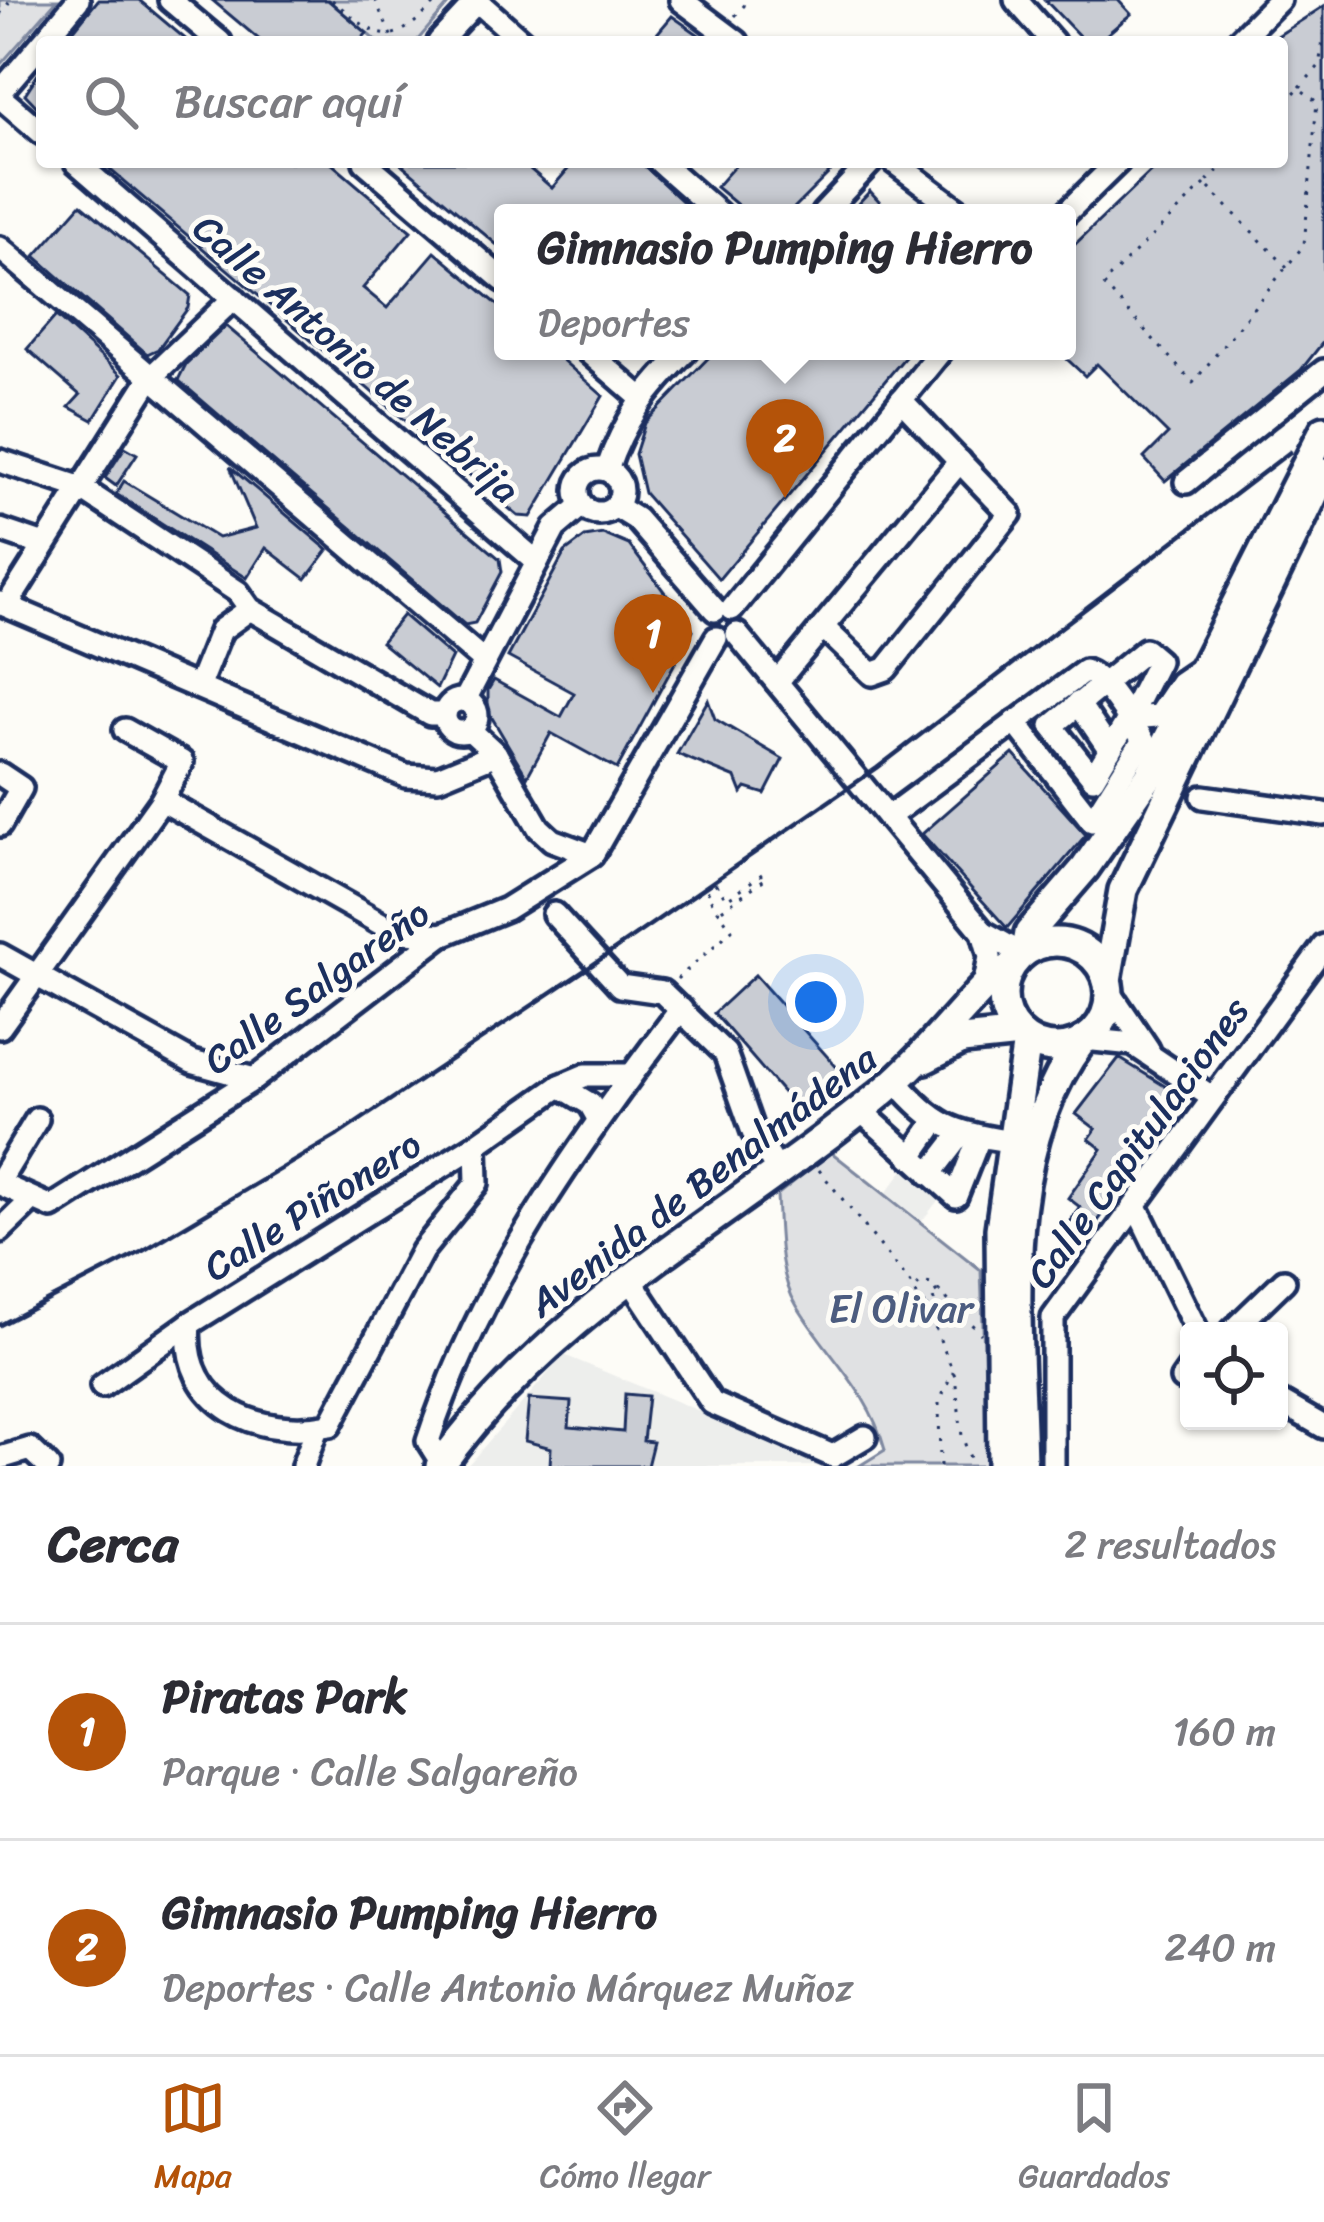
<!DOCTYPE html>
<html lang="es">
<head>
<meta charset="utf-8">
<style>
	:root { --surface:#fff; --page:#f7f7f7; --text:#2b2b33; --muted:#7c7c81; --line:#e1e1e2; --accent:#b45309 }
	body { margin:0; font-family:Sriracha,sans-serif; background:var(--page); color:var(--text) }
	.controls { position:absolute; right:36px; bottom:36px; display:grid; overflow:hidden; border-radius:12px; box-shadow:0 3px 9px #0004 }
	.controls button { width:108px; height:108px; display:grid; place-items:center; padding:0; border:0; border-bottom:3px solid var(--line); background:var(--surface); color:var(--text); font:60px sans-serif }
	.you { position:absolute; left:816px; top:1002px; width:42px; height:42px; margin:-30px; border:9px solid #fff; border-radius:50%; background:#1a73e8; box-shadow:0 0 0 18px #1a73e833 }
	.badge { display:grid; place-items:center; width:78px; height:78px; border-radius:50%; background:var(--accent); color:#fff; font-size:39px; font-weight:700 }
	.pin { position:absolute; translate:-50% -99px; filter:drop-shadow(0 3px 6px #0008) }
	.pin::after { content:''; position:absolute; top:63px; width:42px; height:36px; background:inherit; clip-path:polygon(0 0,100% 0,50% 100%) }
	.popup { position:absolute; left:494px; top:204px; width:582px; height:156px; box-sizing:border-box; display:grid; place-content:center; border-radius:12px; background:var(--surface); filter:drop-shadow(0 3px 9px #0005); font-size:39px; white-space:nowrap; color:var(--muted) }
	.popup b { font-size:45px; color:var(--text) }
	.popup::after { content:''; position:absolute; left:50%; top:100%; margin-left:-24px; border:24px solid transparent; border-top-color:var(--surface) }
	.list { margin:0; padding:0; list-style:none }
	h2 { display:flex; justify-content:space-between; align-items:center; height:156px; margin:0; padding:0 48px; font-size:51px }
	h2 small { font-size:39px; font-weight:400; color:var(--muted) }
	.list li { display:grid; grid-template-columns:78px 1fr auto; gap:36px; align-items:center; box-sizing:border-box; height:216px; padding:0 48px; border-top:3px solid var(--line) }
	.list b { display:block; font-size:45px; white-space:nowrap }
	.list p { margin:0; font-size:39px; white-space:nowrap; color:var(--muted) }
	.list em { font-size:39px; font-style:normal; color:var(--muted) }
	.icon { flex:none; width:66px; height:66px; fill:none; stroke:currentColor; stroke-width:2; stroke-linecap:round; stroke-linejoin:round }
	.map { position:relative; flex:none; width:1324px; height:1466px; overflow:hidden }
	.search { position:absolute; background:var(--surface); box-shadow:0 3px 9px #0004; left:36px; right:36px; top:36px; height:132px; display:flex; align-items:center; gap:30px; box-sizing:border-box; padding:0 42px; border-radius:12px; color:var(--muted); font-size:45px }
	.sheet { height:588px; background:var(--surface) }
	nav { display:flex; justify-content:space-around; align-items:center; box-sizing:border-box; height:168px; border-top:3px solid var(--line); background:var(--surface); font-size:33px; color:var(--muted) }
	nav a { display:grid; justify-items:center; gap:6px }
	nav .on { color:var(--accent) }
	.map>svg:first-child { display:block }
</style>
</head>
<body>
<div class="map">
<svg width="1324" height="1466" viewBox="0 0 1324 1466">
	<rect width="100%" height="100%" fill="#fdfcf7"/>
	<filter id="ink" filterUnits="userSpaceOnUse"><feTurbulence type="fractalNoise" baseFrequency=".00833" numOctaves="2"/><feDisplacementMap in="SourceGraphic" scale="24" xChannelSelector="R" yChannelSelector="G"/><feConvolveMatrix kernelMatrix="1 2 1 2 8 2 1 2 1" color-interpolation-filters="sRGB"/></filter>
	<g filter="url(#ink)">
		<g fill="#edeeec">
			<path d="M907,1166l6,5 -3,5 18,15 5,-5 10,8 -21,27 -36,-28z"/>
			<path d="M564,1355l269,111h-366z"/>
		</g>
		<g fill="#e0e1e3" stroke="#7e88a0" stroke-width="3">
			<path d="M0,0h57l-57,65z"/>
			<path d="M328,0h124l-36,42h-39z"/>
			<path d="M831,1152l150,118 7,196h-129l26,-16c-16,-60 -57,-93 -88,-144 -19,-30 -18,-76 -20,-111z"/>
		</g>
		<g fill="#c9ccd3" stroke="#1b2f5e" stroke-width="3">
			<path d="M98,0h41l50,42h-125z"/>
			<path d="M212,0h116l39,33 -8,9h-97z"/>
			<path d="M1045,0h73l13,14 -33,28h-13z"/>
			<path d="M1324,6v335l-23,29 -136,111 -21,-23 24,-24 -71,-70 -12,12 -18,-17v-107l94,-90h121v-120h-14z"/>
			<path d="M672,16l37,26h-59z"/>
			<path d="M42,68v44l-17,-18z"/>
			<path d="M101,162h229l81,69 -48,57 24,20 48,-56 68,57v42h49l51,45 -72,121 -13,-1z"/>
			<path d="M399,162h123l30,26 22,-26h66l55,51h-192v37z"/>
			<path d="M738,162h102l-51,51h-42l-31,-26z"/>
			<path d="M870,191l20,22h-41z"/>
			<path d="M81,204l109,91 -2,13 -30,41 -11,5 -112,-98z"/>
			<path d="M56,316l65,59 -28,45 -24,-13 11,-12 -53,-46z"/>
			<path d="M226,326l274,233 2,13 -27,51 -10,2 -287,-245 8,-16z"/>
			<path d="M715,351h195l-191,228 -75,-86 -9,-39 10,-31z"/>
			<path d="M125,447l12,7 -21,32 -11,-8z"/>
			<path d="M230,467l98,83 -22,29 -40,-31 -19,30 -131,-84 8,-13 94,57 38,-10z"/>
			<path d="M603,534l26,11 64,85 -76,139 -66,-36 -24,44 -39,-66v-21l6,-10 67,37 13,-24 -66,-36 57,-105 20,-15z"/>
			<path d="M403,615l49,42 -15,31 -56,-46z"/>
			<path d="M708,700l7,19 68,40 -18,35 -19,-6 -4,5 -6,-15 -59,-24z"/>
			<path d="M1013,754l73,81 -79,93 -85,-94z"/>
			<path d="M755,975l86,97 -43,38 -84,-97z"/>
			<path d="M1119,1058l67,41 -103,143 -18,-13 15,-22 -12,-9 34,-49 -13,-10 7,-10 -20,-15z"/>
			<path d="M625,1394l23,2 -5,45 10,1 -6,24h-97l1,-18 -26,-7 4,-42 42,3 -2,25 54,5z"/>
		</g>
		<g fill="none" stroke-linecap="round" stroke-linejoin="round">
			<defs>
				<g id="minor">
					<path d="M170,0l50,42"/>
					<path d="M681,0l56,42"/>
					<path d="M1016,0l37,42"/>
					<path d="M477,1l46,41"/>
					<path d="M43,42l35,-42"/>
					<path d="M439,42l39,-42"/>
					<path d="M1237,42l42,-42"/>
					<path d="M0,92l42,-49"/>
					<path d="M0,97l42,36"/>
					<path d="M76,162l461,400"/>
					<path d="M365,162l138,118"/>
					<path d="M660,162l58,51"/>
					<path d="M894,162l68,51"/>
					<path d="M823,213l48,-51"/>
					<path d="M1066,213l52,-51"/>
					<path d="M0,248l484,413"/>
					<path d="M587,351l53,46"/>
					<path d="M0,461l79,26 159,105 12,17 180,105h15"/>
					<circle cx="599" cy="491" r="22"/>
					<path d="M607,470c17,-51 42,-82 79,-119"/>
					<path d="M1186,482l138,-111"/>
					<path d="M615,506l21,13 79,91"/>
					<path d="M0,530l41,14"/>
					<path d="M0,603l406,173 32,2 58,-24"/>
					<path d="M7,605l144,-228 83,-79"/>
					<path d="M732,609l209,-258"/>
					<path d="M824,628l48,46 14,-5 124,-155 -109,-114"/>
					<path d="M737,634l246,298 7,25 -6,30"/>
					<path d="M201,680l20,-50 29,-21"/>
					<path d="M777,682l183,-221"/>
					<circle cx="461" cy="716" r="16"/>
					<path d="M465,700l90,-172 27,-23"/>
					<path d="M1078,703l32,47"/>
					<path d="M1015,722l77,99 51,-81 -14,-22"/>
					<path d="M470,730l26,24 43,74 13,12 40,15"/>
					<path d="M0,774l21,14 -21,37"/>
					<path d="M1203,797l121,17"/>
					<path d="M162,800l232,131 48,4"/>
					<path d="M888,817l197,-146c19,7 32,31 44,47l-36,60 -41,-52 93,-76 13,11 -29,57 29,-2 22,-33 25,-17"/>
					<path d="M554,914l66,72 42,6 63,61 28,79 24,37"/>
					<path d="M983,932l39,22"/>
					<path d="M0,955l192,107 62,17"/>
					<path d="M1109,991l39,58"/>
					<path d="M0,1027l162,-227 20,-38 -57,-32"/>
					<path d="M1084,1039l49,5 80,54"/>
					<path d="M896,1081c37,44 57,52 112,60"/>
					<path d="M560,1086l30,18 9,16"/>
					<path d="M860,1110l96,86 23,-58"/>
					<path d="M911,1157l26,-37"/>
					<path d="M930,1174l30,-39"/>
					<path d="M0,1180l37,-61"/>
					<path d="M0,1184l52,23 202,-128 188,-144 64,-26 86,-54 124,-217"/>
					<path d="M1136,1206l61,125"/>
					<path d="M0,1231l31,-30"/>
					<path d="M630,1279l82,124 121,53 32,-19"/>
					<path d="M189,1324c-8,82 70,115 141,101l92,-174 55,-68 -1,-38"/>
					<path d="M1232,1331l52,-50"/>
					<path d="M1182,1379l7,-10"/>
					<path d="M102,1386l87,-62 287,-179 84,-59 26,-11h45"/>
					<path d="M1279,1401l45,26"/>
					<path d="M0,1458l30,-9 18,17"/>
					<path d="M442,1463l-14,-22c53,-161 151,-298 253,-432"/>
					<path d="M303,1466l14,-38"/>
					<path d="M1053,1466v-148l271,-372"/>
				</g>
				<g id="major">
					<circle cx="1056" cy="995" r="53"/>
					<path d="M1026,951l3,-18 56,-65 64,-92 175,-346"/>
					<path d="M1107,980l16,-90 201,-417"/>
					<path d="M925,1059l37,-19 58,-6"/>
					<path d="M440,1466c115,-161 295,-251 444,-375 37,-31 67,-70 101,-105l21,-9"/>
					<path d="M1002,1466l-2,-237 27,-189"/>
					<path d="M1022,1466c-2,-136 -28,-310 60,-425"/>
				</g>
			</defs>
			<use href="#minor" stroke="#1b2f5e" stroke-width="30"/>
			<use href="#major" stroke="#1b2f5e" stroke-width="36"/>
			<g stroke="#1b2f5e" stroke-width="3" stroke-dasharray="3 9" stroke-linecap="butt">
				<path d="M332,0c52,43 57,49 107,0"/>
				<path d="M375,0l19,42"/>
				<path d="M0,14l11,-14"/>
				<path d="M735,16l14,-16"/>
				<path d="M1300,87l19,-21 5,-32"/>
				<path d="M1226,162l-21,22 83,84"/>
				<path d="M1205,184l-102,100 90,99 111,-138 13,-143 -18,-14 -17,17"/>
				<path d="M715,883l12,16 35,-25 4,4 -46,33"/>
				<path d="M677,979l55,-49 -26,-37 12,-8"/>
				<path d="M819,1170l96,119 7,-7 9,2 8,13 -13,8 -8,-5 -3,-11"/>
				<path d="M938,1290l43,44"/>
				<path d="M926,1306l29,70 7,60 11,30"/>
				<path d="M940,1466l-1,-63 14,-32"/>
			</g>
			<use href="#minor" stroke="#fdfcf7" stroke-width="21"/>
			<use href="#major" stroke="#fdfcf7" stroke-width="27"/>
			<path stroke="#1b2f5e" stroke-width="4.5" d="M0,1325l141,-73 197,-117 247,-165 292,-202 413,-316"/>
		</g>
	</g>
	<g text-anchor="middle" stroke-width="10" stroke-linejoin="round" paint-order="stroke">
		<g font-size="39" fill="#1b2f5e" stroke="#fdfcf7">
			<text transform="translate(357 358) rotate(41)" y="14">Calle Antonio de Nebrija</text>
			<text transform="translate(316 986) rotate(-36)" y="14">Calle Salgareño</text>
			<text transform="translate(1137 1142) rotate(-54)" y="14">Calle Capitulaciones</text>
			<text transform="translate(702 1180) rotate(-37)" y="14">Avenida de Benalmádena</text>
			<text transform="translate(312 1205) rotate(-32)" y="14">Calle Piñonero</text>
		</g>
		<g font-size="39" fill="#4c5c7f" stroke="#fdfcf7">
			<text x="901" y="1322">El Olivar</text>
		</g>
	</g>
</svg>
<div class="controls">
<button><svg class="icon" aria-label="locate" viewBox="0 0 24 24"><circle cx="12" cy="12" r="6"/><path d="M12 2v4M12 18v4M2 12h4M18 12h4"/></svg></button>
</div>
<div class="you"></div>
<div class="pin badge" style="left:653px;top:693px">1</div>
<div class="pin badge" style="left:785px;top:498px">2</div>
<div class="popup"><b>Gimnasio Pumping Hierro</b>Deportes</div>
<div class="search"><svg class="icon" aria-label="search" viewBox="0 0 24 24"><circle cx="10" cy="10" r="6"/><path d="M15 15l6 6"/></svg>Buscar aquí</div>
</div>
<section class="sheet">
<h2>Cerca<small>2 resultados</small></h2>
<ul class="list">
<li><span class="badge">1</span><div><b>Piratas Park</b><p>Parque · Calle Salgareño</p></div><em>160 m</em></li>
<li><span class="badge">2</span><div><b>Gimnasio Pumping Hierro</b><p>Deportes · Calle Antonio Márquez Muñoz</p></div><em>240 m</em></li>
</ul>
</section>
<nav>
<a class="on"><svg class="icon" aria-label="map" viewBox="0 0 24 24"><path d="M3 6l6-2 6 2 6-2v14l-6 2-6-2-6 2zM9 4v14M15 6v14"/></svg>Mapa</a>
<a><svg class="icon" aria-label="directions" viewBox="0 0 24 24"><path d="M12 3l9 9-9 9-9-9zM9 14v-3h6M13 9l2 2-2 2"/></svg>Cómo llegar</a>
<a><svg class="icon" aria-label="saved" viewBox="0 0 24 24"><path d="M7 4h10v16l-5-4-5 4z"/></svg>Guardados</a>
</nav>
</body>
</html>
